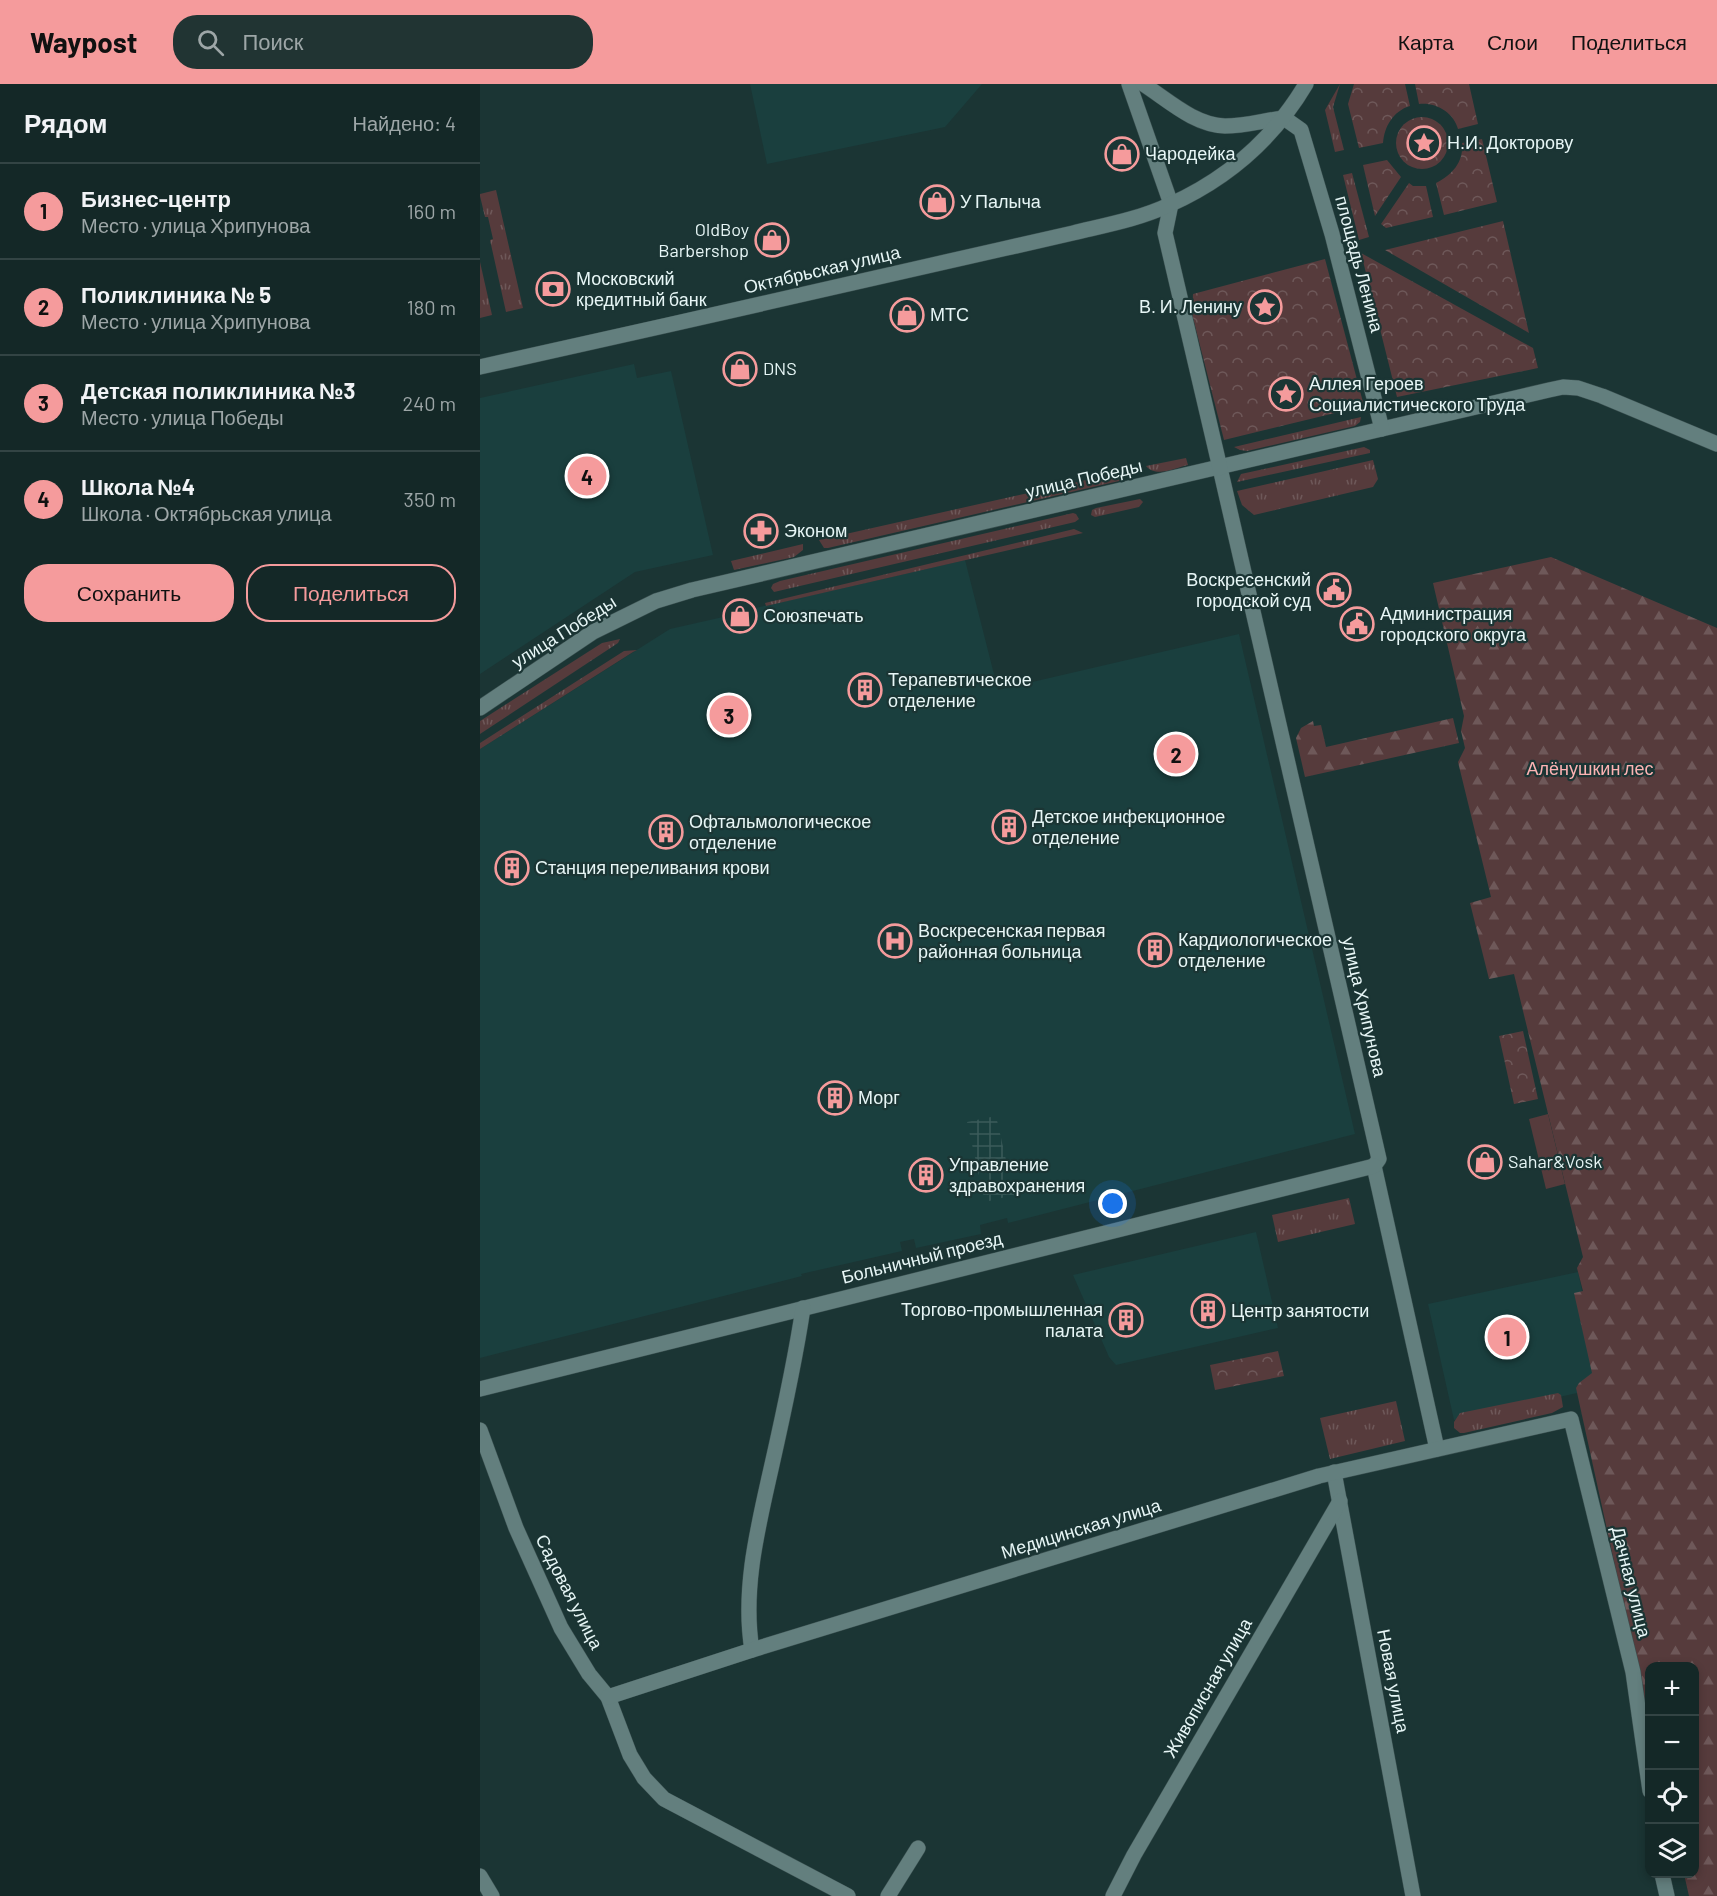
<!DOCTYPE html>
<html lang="ru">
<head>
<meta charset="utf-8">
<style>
	:root { --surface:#142827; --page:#213433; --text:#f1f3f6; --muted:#9da6a7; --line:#344; --accent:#f59b9c }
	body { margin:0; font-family:Barlow,sans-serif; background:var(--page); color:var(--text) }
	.controls { position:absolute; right:18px; bottom:18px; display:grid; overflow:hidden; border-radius:12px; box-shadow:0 3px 9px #0003 }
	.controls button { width:54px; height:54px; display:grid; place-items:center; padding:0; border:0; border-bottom:2px solid var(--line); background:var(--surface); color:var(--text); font:30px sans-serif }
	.you { position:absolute; left:633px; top:1120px; width:21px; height:21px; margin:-15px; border:4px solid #fff; border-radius:50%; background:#1a73e8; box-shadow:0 0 0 9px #1a73e833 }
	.badge { display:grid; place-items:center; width:39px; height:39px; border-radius:50%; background:var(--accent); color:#111; font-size:20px; font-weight:700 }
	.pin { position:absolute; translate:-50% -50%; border:3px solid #fff; box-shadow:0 2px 6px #0006 }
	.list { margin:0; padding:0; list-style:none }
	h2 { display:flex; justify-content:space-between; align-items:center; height:78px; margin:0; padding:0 24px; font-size:26px }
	h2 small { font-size:20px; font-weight:400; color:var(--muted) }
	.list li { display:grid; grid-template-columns:39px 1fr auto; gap:18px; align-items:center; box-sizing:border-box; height:96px; padding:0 24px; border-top:2px solid var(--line) }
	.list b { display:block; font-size:22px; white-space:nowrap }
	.list p { margin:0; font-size:20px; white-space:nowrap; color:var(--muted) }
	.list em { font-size:20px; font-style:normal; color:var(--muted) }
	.actions { display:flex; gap:12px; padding:18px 24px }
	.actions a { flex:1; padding:14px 0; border:2px solid var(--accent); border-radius:24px; text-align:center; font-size:21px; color:var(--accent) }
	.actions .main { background:var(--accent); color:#111 }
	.icon { flex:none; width:33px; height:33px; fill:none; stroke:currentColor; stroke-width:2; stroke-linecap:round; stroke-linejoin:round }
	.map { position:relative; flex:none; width:1237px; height:1812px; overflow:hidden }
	header { display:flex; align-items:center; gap:36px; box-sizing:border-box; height:84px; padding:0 30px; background:var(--accent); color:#111 }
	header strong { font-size:28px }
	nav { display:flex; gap:33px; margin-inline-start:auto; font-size:21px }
	.search { width:420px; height:54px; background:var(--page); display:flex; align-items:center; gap:15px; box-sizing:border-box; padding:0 21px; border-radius:24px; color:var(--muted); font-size:22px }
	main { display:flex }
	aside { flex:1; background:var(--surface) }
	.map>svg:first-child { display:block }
</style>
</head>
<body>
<header>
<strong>Waypost</strong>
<div class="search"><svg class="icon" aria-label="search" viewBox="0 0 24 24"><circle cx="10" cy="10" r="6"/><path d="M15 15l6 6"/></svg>Поиск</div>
<nav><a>Карта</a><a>Слои</a><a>Поделиться</a></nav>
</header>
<main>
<aside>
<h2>Рядом<small>Найдено: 4</small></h2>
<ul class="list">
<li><span class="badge">1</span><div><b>Бизнес-центр</b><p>Место · улица Хрипунова</p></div><em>160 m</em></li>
<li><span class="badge">2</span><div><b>Поликлиника № 5</b><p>Место · улица Хрипунова</p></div><em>180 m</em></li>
<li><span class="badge">3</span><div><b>Детская поликлиника №3</b><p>Место · улица Победы</p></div><em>240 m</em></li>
<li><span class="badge">4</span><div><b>Школа №4</b><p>Школа · Октябрьская улица</p></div><em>350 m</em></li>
</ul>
<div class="actions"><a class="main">Сохранить</a><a>Поделиться</a></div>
</aside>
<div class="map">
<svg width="1237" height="1812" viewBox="0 0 1237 1812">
	<defs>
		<pattern id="industrial-grid" width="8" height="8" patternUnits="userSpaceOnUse" patternTransform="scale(1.5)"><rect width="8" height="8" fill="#1a3f3e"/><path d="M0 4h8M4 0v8" fill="none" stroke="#3b5b5a"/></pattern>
		<pattern id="grass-tufts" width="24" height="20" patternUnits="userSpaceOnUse" patternTransform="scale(1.5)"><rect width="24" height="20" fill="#563b3c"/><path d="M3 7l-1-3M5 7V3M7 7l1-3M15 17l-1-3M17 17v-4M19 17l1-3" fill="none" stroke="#6e5859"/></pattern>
		<pattern id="forest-firs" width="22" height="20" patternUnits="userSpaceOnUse" patternTransform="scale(1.5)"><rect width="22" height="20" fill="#563b3c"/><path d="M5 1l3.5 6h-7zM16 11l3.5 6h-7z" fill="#6e5859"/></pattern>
		<pattern id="park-crowns" width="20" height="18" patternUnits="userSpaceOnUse" patternTransform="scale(1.5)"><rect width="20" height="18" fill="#563b3c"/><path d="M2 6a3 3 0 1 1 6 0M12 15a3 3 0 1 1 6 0" fill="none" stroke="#6e5859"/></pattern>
	</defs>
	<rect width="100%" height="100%" fill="#1b3534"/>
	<g fill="#1a3f3e">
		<path d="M270,0h232l-37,43 -178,37z"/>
		<path d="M154,280l3,14 34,-7 42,184 -78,17 -155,102v-276z"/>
		<path d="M485,476l33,130 241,-56 116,500 -347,89 -1,-5 -27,7 1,9 -65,14 -2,-9 -14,3 2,9 -101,23 1,2 -322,82v-609l190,-120 62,-14 3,6 13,-3 -1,-8z"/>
		<path d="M776,1148l22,96 -162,37 -7,-8 -36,-82z"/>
		<path d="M1098,1188l22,101 -23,20 -123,27 -26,-116z"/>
	</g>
	<path fill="url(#industrial-grid)" d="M516,1032l18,79 -29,7 -18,-80z"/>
	<g fill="url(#grass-tufts)">
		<path d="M860,0l-7,23 11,43 -9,2 -10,-42z"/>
		<path d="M872,89l17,64 -10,3 -16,-65z"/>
		<path d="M16,106l27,118 -17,4 -16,-72 3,-1 -5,-22h-3l-5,-21v-2z"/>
		<path d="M0,178l12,53 -12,3z"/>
		<path d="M881,333l-1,5 -5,4 -108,25 -7,-1 -6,-3z"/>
		<path d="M884,363l6,3v3l-133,29 4,-8z"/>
		<path d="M706,374l2,7c-13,3 -32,13 -42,1z"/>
		<path d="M893,376l5,19 -5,8 -119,28 -12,-10 -5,-14z"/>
		<path d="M646,387l-1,6 -6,4 -291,67h-4l-5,-8z"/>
		<path d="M660,415l3,3 -4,5 -44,10 -4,-2 1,-5 4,-2z"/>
		<path d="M593,429l3,1 3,5 -4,3 -301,70 -3,-4 2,-4 7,-3z"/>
		<path d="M594,445l9,4 -317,73 -1,-3z"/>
		<path d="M323,460v6l-9,7 -60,13 -3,-9z"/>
		<path d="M140,555l-2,4 -138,91v-13l122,-78z"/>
		<path d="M157,566l-4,2 -153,97v-6l144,-92z"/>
		<path d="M869,1114l6,26 -77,18 -6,-27z"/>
		<path d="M1078,1309l3,2 2,12 -11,6 -88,20h-4l-6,-5v-6l6,-9z"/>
		<path d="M916,1317l9,40 -75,18 -10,-41z"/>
	</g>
	<g fill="url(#forest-firs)">
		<path d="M1071,473l166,71v1268h-28l-5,-22h10v-208h-44l-1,55 -73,-333 3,-5 13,-10 -18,-80 9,-2 -6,-23 6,-11 -69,-283 -25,5 -19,-76 21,-6 -33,-135 7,-14 -4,-17 3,-15 -31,-133z"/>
		<path d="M973,634l6,25 -154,34 -9,-39 5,-10 12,-7 1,5 7,-1 5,22z"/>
	</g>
	<g fill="url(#park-crowns)">
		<path d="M874,0h51l5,22c-17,5 -26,21 -27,37l-24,5 -11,-44z"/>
		<path d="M935,0h54l9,40 -20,5c-4,-16 -22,-27 -39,-25z"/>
		<circle cx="942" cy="59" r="26"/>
		<path d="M1002,55l15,63 -53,13 -8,-32c16,-8 28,-21 26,-40z"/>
		<path d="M907,76l14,17 -26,39 -12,-51z"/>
		<path d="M929,99l4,3h13l7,31 -47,11 -5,-4z"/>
		<path d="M1023,137l26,112 -144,-83z"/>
		<path d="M881,169l172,95 5,20 -141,29z"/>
		<path d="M845,175l39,147 -140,34 -32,-126 1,-20z"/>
		<path d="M1043,947l15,68 -24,5 -15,-68z"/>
		<path d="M798,1267l6,25 -69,14 -5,-25z"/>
	</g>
	<path fill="#563b3c" d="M1068,1030l17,70 -19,5 -17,-70z"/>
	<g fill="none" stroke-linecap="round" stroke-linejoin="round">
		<defs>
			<g id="street">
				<path d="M740,384l159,691 -5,7 63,283"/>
				<path d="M0,624l113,-76 63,-31 36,-11 857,-200 14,-3 15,1 24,8 115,48"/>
				<path d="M0,1305l894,-223"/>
				<path d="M0,1346l36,98 45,100 28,46 19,23 22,58 14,23 20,21 184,97"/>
				<path d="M854,1388l79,424"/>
				<path d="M272,1566c-10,-60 6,-123 19,-181 12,-53 24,-107 32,-161"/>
				<path d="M128,1613l144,-47 567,-174 252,-57 62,253 17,119"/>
				<path d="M1182,1790l5,22"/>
				<path d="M0,1792l12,20"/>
				<path d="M408,1812l30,-48"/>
				<path d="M633,1812l21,-41 206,-354"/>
			</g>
			<g id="secondary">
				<path d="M649,0l42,120"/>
				<path d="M663,0c25,16 51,41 82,42 20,0 40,-6 59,-8"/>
				<path d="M804,34l17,12 31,104 50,195"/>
				<path d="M691,120l-6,29 55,235"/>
				<path d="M0,283c151,-33 301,-68 452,-102 47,-11 94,-21 141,-32 33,-8 66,-14 96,-28 58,-26 105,-67 137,-121"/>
			</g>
		</defs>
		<use href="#street" stroke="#3a5050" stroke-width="16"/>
		<use href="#secondary" stroke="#3a5050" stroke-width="16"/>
		<use href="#street" stroke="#637f7e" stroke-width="15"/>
		<use href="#secondary" stroke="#637f7e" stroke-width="15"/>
	</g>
	<defs>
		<symbol id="sight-ring" viewBox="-11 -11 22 22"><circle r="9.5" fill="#1b3534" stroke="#f59b9c" stroke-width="1.5"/><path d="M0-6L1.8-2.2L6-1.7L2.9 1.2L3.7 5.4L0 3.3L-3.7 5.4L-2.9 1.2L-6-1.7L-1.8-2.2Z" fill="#f59b9c"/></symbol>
		<symbol id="shop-ring" viewBox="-11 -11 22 22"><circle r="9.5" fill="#1b3534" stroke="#f59b9c" stroke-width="1.5"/><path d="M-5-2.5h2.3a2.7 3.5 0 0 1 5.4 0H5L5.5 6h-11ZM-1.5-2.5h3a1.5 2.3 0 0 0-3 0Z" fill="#f59b9c"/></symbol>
		<symbol id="bank-ring" viewBox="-11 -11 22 22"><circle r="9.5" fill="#1b3534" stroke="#f59b9c" stroke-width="1.5"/><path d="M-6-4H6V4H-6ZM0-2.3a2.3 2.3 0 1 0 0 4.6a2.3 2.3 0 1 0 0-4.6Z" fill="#f59b9c"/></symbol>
		<symbol id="pharmacy-ring" viewBox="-11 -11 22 22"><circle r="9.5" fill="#1b3534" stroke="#f59b9c" stroke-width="1.5"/><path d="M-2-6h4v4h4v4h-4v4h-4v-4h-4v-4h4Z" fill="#f59b9c"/></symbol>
		<symbol id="civic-ring" viewBox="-11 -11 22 22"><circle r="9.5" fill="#1b3534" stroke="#f59b9c" stroke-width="1.5"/><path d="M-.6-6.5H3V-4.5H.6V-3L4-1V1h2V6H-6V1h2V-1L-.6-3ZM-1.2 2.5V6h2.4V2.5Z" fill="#f59b9c"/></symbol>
		<symbol id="building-ring" viewBox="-11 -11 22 22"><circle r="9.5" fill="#1b3534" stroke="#f59b9c" stroke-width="1.5"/><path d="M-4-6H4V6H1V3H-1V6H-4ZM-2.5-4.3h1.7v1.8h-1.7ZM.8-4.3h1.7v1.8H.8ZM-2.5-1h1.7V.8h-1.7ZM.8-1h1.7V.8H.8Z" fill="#f59b9c"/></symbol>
		<symbol id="hospital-ring" viewBox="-11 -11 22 22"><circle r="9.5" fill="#1b3534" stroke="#f59b9c" stroke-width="1.5"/><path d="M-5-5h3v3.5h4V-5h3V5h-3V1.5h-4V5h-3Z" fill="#f59b9c"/></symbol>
	</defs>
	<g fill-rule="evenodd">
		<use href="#sight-ring" x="925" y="40" width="38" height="38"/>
		<use href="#shop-ring" x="623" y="51" width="38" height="38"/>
		<use href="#shop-ring" x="438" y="99" width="38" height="38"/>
		<use href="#shop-ring" x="273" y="137" width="38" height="38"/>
		<use href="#bank-ring" x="54" y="186" width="38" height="38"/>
		<use href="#sight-ring" x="766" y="204" width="38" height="38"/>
		<use href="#shop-ring" x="408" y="212" width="38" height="38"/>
		<use href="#shop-ring" x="241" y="266" width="38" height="38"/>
		<use href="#sight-ring" x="787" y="291" width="38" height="38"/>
		<use href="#pharmacy-ring" x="262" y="428" width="38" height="38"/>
		<use href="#civic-ring" x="835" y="487" width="38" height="38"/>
		<use href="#shop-ring" x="241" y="513" width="38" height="38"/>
		<use href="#civic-ring" x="858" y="521" width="38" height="38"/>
		<use href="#building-ring" x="366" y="587" width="38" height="38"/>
		<use href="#building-ring" x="510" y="724" width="38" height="38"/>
		<use href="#building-ring" x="167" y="729" width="38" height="38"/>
		<use href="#building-ring" x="13" y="765" width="38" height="38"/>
		<use href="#hospital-ring" x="396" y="838" width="38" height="38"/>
		<use href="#building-ring" x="656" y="847" width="38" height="38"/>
		<use href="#building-ring" x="336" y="995" width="38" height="38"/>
		<use href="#shop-ring" x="986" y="1059" width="38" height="38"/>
		<use href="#building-ring" x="427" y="1072" width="38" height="38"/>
		<use href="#building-ring" x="709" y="1208" width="38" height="38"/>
		<use href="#building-ring" x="627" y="1217" width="38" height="38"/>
	</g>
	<g text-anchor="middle" stroke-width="4.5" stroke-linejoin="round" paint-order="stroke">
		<g font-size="18" fill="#e7f6f6" stroke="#1b3534" text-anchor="start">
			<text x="967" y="65">Н.И. Докторову</text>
			<text x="665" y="76">Чародейка</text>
			<text x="480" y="124">У Палыча</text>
			<text x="269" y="152" text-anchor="end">OldBoy<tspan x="269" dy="21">Barbershop</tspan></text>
			<text x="96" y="201">Московский<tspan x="96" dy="21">кредитный банк</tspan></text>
			<text x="762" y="229" text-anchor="end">В. И. Ленину</text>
			<text x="450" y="237">МТС</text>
			<text x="283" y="291">DNS</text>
			<text x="829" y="306">Аллея Героев<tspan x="829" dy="21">Социалистического Труда</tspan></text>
			<text x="304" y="453">Эконом</text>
			<text x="831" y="502" text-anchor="end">Воскресенский<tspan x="831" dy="21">городской суд</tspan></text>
			<text x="900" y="536">Администрация<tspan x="900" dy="21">городского округа</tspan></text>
			<text x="283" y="538">Союзпечать</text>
			<text x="408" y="602">Терапевтическое<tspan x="408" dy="21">отделение</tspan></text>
			<text x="552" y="739">Детское инфекционное<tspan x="552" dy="21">отделение</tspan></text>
			<text x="209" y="744">Офтальмологическое<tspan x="209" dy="21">отделение</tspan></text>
			<text x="55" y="790">Станция переливания крови</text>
			<text x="438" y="853">Воскресенская первая<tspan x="438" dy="21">районная больница</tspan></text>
			<text x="698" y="862">Кардиологическое<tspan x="698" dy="21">отделение</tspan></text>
			<text x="378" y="1020">Морг</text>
			<text x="1028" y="1084">Sahar&amp;Vosk</text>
			<text x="469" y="1087">Управление<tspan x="469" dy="21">здравохранения</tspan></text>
			<text x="623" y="1232" text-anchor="end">Торгово-промышленная<tspan x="623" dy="21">палата</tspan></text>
			<text x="751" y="1233">Центр занятости</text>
		</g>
		<g font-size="18" fill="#e7f6f6" stroke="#1b3534">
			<text transform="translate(879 180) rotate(75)" y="6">площадь Ленина</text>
			<text transform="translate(342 186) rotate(-13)" y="6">Октябрьская улица</text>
			<text transform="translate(604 395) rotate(-13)" y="6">улица Победы</text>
			<text transform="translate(84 548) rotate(-32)" y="6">улица Победы</text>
			<text transform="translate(884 923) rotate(77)" y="6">улица Хрипунова</text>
			<text transform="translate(442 1174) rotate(-14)" y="6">Больничный проезд</text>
			<text transform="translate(601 1445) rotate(-17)" y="6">Медицинская улица</text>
			<text transform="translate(1151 1498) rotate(76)" y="6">Дачная улица</text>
			<text transform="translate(89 1508) rotate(63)" y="6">Садовая улица</text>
			<text transform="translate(913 1597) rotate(79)" y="6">Новая улица</text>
			<text transform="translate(728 1604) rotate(-60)" y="6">Живописная улица</text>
		</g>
		<g font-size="18" fill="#fcb3b3" stroke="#1b3534">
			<text x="1110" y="691">Алёнушкин лес</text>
		</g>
	</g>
</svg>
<div class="controls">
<button>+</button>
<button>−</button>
<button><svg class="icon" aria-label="locate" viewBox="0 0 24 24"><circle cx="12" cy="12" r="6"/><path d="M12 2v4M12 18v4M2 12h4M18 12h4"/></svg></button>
<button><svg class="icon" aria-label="layers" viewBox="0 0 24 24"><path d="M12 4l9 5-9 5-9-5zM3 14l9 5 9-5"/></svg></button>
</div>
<div class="you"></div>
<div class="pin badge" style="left:1027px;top:1253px">1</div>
<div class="pin badge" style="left:696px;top:670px">2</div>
<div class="pin badge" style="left:249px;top:631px">3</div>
<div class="pin badge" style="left:107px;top:392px">4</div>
</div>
</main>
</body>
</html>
